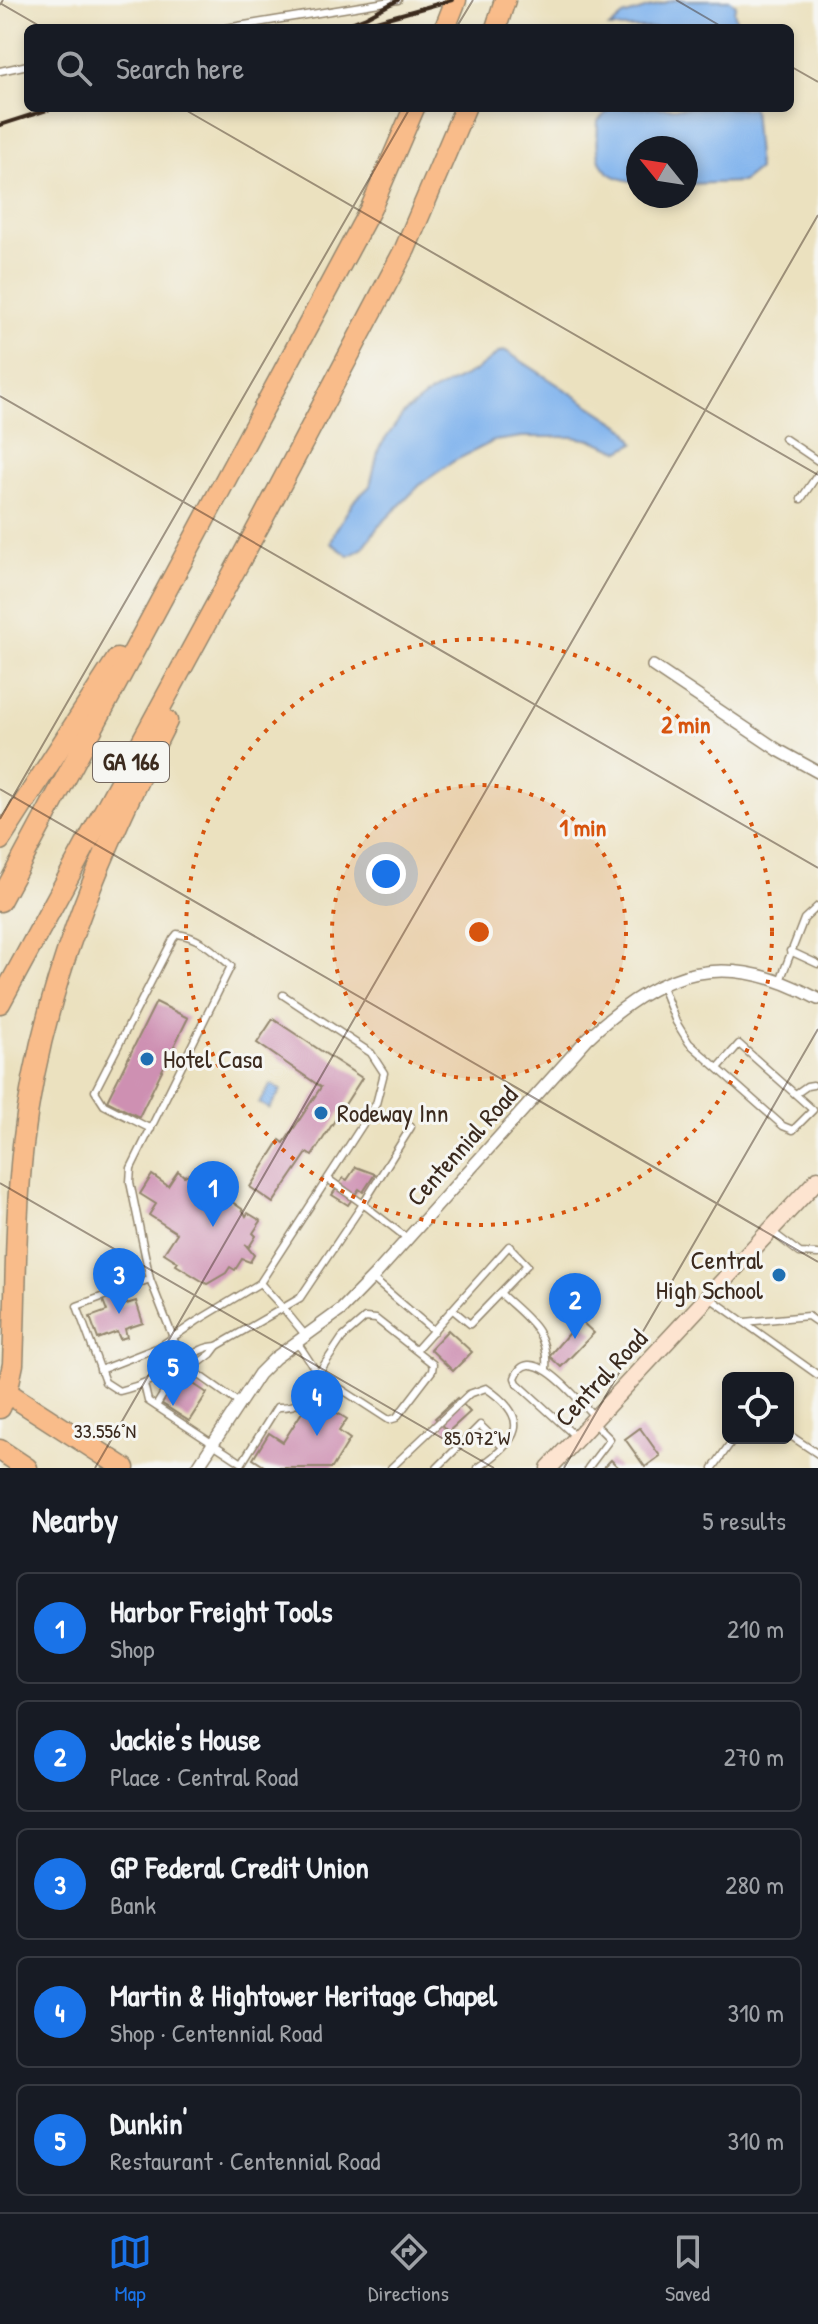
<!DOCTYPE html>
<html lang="en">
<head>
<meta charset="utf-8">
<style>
	:root { --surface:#171b24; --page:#242831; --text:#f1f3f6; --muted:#9ea1a6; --line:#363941; --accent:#1a73e8 }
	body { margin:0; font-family:"Patrick Hand",sans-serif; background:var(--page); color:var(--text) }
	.controls { position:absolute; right:24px; bottom:24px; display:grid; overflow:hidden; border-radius:12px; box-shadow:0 4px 12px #0003 }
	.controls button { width:72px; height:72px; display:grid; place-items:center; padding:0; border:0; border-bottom:2px solid var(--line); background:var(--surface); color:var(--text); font:40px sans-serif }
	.compass { position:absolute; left:626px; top:136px; width:72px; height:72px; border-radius:50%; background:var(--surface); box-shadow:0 4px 12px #0003; rotate:300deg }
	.you { position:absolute; left:386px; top:874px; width:28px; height:28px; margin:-20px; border:6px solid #fff; border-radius:50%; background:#1a73e8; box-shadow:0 0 0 12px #1a73e833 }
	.badge { display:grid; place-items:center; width:52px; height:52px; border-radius:50%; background:var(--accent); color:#fff; font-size:26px; font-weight:700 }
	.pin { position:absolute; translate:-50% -66px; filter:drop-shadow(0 2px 4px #0008) }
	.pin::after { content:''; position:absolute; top:42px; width:28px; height:24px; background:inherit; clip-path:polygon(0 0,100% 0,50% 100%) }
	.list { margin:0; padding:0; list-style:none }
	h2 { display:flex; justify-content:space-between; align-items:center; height:104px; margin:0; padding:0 32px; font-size:34px }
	h2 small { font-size:26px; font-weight:400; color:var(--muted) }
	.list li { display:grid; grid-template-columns:52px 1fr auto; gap:24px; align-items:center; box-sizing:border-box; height:112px; margin:0 16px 16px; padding:0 16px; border:2px solid var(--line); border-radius:12px }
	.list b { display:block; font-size:30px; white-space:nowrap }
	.list p { margin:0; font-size:26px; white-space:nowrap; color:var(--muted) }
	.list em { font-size:26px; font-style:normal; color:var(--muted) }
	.icon { flex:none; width:44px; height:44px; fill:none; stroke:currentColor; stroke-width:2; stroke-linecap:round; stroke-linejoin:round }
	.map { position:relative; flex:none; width:818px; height:1468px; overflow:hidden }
	.search { position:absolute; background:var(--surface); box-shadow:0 4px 12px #0003; left:24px; right:24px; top:24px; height:88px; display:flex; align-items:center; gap:20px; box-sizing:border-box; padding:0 28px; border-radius:12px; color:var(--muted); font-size:30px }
	.sheet { height:744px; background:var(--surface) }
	nav { display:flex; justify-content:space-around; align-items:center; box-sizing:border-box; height:112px; border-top:2px solid var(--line); background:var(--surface); font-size:22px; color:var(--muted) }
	nav a { display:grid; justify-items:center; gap:4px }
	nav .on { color:var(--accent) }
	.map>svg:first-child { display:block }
</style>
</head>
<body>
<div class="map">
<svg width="818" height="1468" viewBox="0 0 818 1468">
	<rect width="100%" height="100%" fill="#f6f6f2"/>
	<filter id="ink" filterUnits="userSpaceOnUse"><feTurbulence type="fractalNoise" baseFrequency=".0125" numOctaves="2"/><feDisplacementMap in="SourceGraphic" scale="16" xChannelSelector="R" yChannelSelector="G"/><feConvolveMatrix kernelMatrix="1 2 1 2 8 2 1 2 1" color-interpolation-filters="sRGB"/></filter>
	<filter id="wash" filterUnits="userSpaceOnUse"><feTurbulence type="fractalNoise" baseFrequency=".006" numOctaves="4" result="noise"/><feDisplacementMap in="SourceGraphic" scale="32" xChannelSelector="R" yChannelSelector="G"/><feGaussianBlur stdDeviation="1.8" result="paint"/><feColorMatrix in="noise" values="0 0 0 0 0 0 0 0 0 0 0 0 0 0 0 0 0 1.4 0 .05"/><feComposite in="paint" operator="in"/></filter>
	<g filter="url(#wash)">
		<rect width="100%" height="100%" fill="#ebe1bf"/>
		<g fill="#80b3ed" stroke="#5e6e86" stroke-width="2">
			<path d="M673,0h57l6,5 -2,6 4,17h-129l14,-12z"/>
			<path d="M611,108h142l5,61 -16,13 -56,2v-36h-48v34c-42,-4 -42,-24 -40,-61z"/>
			<path d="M506,351l120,78 9,14 -15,8 -28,-11 -20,-3h-50l-28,4 -40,20 -32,22 -44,44 -15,21 -14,8 -18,-13 4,-12 19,-30 16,-15 9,-38 25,-35 26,-20 45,-22 25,-19z"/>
			<path d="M271,1084l10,6 -12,19 -10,-6z"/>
		</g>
		<g id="blocks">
			<g fill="#ce90b2">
				<path d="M156,1002l32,16 -49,99 -32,-16z"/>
				<path d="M273,1019l89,59 -50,78 -5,-3 -34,50 -23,-16 30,-47 4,3 37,-56 -64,-44z"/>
				<path d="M356,1167l19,7 -12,18 -4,-3 -11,16 -16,-10 11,-17 4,2z"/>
				<path d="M178,1171l6,5 5,-2 15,10 2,6 14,10 8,-1 14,10 4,7 2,-3 13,8 -8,12 3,3 -7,11 -4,-3 9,11 -4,7 -8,-3 -7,11 -5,-3 -4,6 -19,11 -31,-19 2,-3 -14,-9 13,-20 -28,-18 7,-11 -16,-10 12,-19 16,11z"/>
				<path d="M115,1293l5,13 16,-5 7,22 -18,6 2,8 -7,2 -3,-7 -19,7 -8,-22 17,-6 -5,-13z"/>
				<path d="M580,1320l14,13 -33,34 -12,-11z"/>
				<path d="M448,1330l24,22 -19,19 -23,-22z"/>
				<path d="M186,1379l21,14 -18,28 -28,-18 14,-21 7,5z"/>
				<path d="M457,1398l13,14 -22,20 -13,-14z"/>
				<path d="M324,1405l23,14 -8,12 11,8 -18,29h-65l-14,-9 16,-26 14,9 21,-33 13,8z"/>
				<path d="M640,1428l20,28 -15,11 -20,-28z"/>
				<path d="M611,1460l8,8h-16z"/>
			</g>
		</g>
	</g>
	<g filter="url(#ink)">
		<use href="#blocks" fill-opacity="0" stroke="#93866e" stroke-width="2"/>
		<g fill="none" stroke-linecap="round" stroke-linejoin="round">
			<defs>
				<g id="lane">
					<path d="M226,28l172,-28"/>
					<path d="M0,71l28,-6"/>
					<path d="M784,438l34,23"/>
					<path d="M801,499l17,-25"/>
					<path d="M790,951l28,13"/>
					<path d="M780,981l24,-62 14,-13"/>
					<path d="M661,984l15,38 13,21 94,83 10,4 20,-20 -74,-66 -21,24"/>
					<path d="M283,995l88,58 13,20 -8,31 -116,179 23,25 17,-10 63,-94 -35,-25"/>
					<path d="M797,1093l10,-7 6,-1"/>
					<path d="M151,1129l-47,-24 -9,-14 78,-152 4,-5c22,2 39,19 54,32l-100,202 -1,14 20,97 30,76 11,14 48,34"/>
					<path d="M771,1231l29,22 18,1"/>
					<path d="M408,1239l-45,-35 48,-77"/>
					<path d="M372,1278l62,53"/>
					<path d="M150,1279l-73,27 28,76 14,9c25,-6 44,-15 65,-30"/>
					<path d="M500,1293c26,25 49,37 46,76"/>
					<path d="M710,1298l108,77"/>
					<path d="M365,1318l11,1 57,45 -1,7 -36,47 -7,2 -71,-46 24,-36z"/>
					<path d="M745,1322l63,-6 10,7"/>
					<path d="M416,1350l93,-104 18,19 -57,59 -17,-14"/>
					<path d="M191,1369l20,-15 6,-8"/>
					<path d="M100,1370l59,-23 38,-26 63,-38"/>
					<path d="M144,1384l4,17 94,62 35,-56c28,1 29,-11 41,-33l-21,-32"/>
					<path d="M156,1406c15,-23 29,-59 61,-60l66,-38 23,28"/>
					<path d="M788,1434l30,20"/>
					<path d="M575,1436l-58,-53 -2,-5c14,-40 64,23 78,37"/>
					<path d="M391,1468l78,-74 17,-6c47,32 32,52 -8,80"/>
					<path d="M437,1468l43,-43 23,22"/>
					<path d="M588,1468l22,-29 -17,-17"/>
					<path d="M713,1468l21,-30"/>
				</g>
				<g id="street">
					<path d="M653,666l125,84 40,22"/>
					<path d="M197,1468l62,-94 16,-16 66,-48 34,-35 212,-236c73,-70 138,-91 231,-40"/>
				</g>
				<path id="secondary" d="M549,1468l269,-289"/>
				<g id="highway">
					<path d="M445,28l11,-28"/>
					<path d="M496,28l9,-28"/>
					<path d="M0,840l117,-181"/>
					<path d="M0,901l371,-693 43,-100"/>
					<path d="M0,1003l262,-483 143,-271 60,-141"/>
					<path d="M0,1388l124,80"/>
					<path d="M0,1408l7,-16 6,-28c3,-73 2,-147 10,-219 17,-151 76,-290 144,-424"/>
					<path d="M0,1450l27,18"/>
				</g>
			</defs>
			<use href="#lane" stroke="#93866e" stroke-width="9"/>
			<use href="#street" stroke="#93866e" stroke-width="14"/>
			<use href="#secondary" stroke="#93866e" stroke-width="19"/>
			<use href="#highway" stroke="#93866e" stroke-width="23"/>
			<use href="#lane" stroke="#fff" stroke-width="6"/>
			<use href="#street" stroke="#fff" stroke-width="11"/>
			<use href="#secondary" stroke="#fde4d0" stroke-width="16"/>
			<use href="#highway" stroke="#f9bc8a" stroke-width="20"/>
			<g stroke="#3b2a1e" stroke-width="4">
				<path d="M338,28l28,-11 32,-17"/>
				<path d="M351,28l101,-28"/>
				<path d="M0,125l53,-17"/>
			</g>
		</g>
	</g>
	<path fill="none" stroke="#3b2a1e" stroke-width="2" stroke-opacity="0.45" d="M676,0l48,28M0,3l43,25M0,5l3,-5M456,28l17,-28M790,66l28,16M182,108l636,367M0,396l818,472M0,789l818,473M0,819l410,-711M0,1183l494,285M95,1468l723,-1253M564,1468l254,-439"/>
	<circle cx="479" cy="932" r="147" fill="#d7540e" fill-opacity=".12"/>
	<g fill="none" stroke="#d7540e" stroke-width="4" stroke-dasharray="4 8">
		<circle cx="479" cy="932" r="147"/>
		<circle cx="479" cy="932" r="293"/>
	</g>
	<g fill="#1f6fb2" stroke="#f6f6f2" stroke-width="3">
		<circle cx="147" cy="1059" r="8"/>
		<circle cx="321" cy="1113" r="8"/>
		<circle cx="779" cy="1275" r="8"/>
	</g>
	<g text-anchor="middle" stroke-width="6" stroke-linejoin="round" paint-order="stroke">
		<rect fill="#f6f6f2" stroke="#73675e" stroke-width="2" x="93" y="742" width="76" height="40" rx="6"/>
		<g font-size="24" font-weight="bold" fill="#3b2a1e">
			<text x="131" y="770">GA 166</text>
		</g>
		<g font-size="26" fill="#3b2a1e" stroke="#f6f6f2" text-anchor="start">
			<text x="163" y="1068">Hotel Casa</text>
			<text x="337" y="1122">Rodeway Inn</text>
			<text x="763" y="1269" text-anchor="end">Central<tspan x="763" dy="30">High School</tspan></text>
		</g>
		<g font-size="26" fill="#3b2a1e" stroke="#f6f6f2">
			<text transform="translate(462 1146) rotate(-48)" y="9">Centennial Road</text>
			<text transform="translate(601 1378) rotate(-47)" y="9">Central Road</text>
		</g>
	</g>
	<g font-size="20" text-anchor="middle" fill="#3b2a1e" stroke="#f6f6f2" stroke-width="6" stroke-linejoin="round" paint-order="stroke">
		<text x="105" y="1438">33.556°N</text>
		<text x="477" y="1445">85.072°W</text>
	</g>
	<circle cx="479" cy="932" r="12" fill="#d7540e" stroke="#f6f6f2" stroke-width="4"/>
	<g font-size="24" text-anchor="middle" font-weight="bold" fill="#d7540e" stroke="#f6f6f2" stroke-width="6" stroke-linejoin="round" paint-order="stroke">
		<text x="686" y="733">2 min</text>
		<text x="583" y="836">1 min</text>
	</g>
</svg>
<div class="controls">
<button><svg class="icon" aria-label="locate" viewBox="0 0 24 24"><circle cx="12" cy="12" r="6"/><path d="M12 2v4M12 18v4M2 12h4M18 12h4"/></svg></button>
</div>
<svg class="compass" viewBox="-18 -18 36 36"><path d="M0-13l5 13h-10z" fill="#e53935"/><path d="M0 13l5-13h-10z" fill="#9ea1a6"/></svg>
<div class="you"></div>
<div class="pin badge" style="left:213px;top:1227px">1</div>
<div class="pin badge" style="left:575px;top:1339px">2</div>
<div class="pin badge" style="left:119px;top:1314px">3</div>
<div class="pin badge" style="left:317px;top:1436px">4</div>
<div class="pin badge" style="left:173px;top:1406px">5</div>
<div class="search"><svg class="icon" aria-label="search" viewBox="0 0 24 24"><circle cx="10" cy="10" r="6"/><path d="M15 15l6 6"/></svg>Search here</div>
</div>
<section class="sheet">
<h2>Nearby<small>5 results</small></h2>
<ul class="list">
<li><span class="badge">1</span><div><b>Harbor Freight Tools</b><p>Shop</p></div><em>210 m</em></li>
<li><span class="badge">2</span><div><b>Jackie's House</b><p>Place · Central Road</p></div><em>270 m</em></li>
<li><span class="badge">3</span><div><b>GP Federal Credit Union</b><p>Bank</p></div><em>280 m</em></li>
<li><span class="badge">4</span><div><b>Martin &amp; Hightower Heritage Chapel</b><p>Shop · Centennial Road</p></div><em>310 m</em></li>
<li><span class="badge">5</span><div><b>Dunkin'</b><p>Restaurant · Centennial Road</p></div><em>310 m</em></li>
</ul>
</section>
<nav>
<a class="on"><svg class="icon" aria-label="map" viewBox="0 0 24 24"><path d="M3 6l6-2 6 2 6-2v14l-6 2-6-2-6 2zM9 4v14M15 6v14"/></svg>Map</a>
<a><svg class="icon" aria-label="directions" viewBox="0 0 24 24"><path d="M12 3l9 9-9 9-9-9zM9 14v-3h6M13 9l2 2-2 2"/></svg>Directions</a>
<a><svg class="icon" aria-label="saved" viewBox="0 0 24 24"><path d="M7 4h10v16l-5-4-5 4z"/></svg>Saved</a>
</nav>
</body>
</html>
